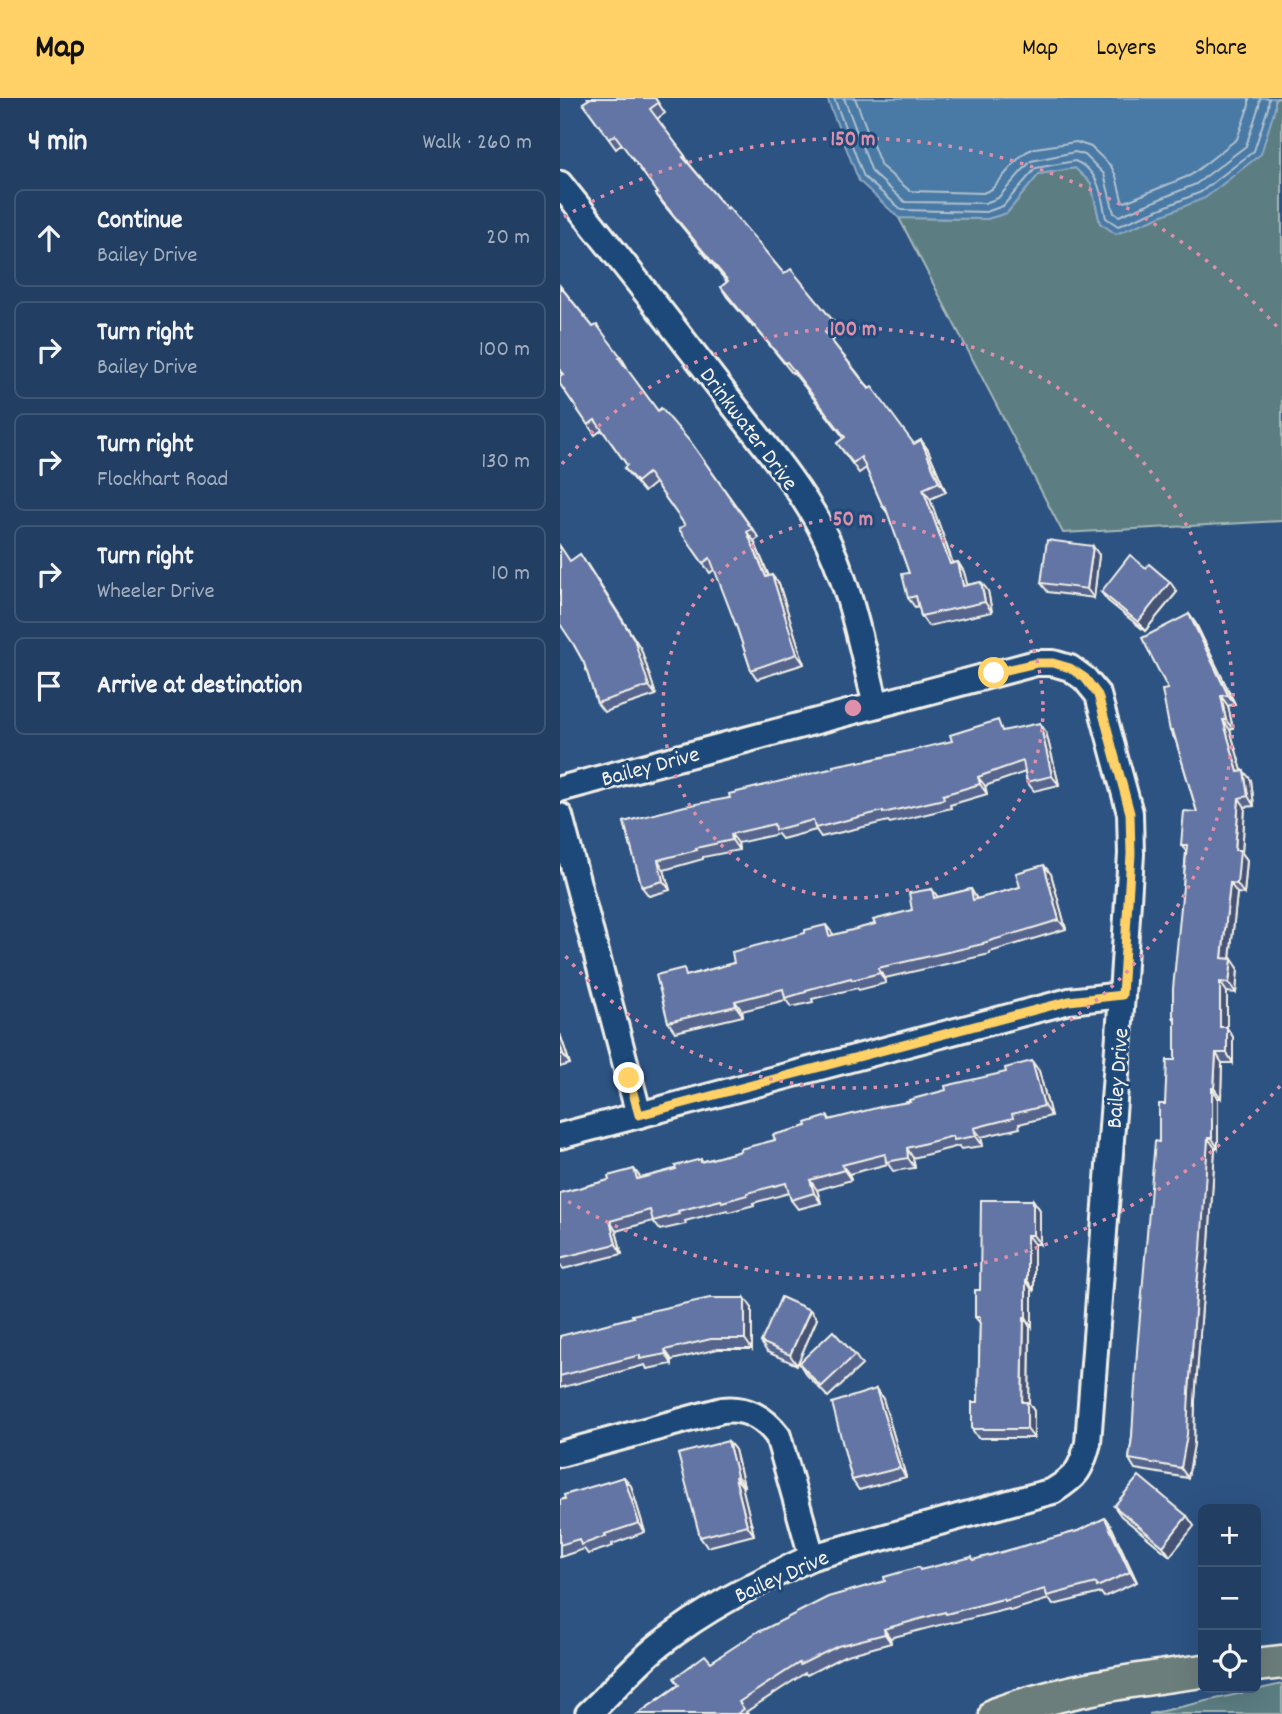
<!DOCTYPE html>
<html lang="en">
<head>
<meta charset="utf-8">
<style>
	:root { --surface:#223e62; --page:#2e496b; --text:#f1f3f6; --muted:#a2aebe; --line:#3f5777; --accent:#ffd166 }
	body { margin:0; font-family:Dekko,sans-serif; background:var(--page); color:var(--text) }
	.controls { position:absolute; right:21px; bottom:21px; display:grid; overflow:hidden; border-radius:10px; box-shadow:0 7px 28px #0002 }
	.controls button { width:63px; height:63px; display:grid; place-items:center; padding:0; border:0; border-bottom:2px solid var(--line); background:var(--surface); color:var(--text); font:35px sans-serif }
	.stop { position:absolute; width:21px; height:21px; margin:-16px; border:5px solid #ffd166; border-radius:50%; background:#fff }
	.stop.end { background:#ffd166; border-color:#fff; box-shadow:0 2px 7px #0008 }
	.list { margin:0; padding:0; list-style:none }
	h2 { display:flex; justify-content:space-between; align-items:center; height:91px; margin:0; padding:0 28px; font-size:30px }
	h2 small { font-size:23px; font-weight:400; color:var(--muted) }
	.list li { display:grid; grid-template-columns:46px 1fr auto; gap:21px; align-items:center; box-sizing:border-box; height:98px; margin:0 14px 14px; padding:0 14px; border:2px solid var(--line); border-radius:10px }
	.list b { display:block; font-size:26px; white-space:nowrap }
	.list p { margin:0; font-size:23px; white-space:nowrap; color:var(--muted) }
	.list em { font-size:23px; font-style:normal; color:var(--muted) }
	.icon { flex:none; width:38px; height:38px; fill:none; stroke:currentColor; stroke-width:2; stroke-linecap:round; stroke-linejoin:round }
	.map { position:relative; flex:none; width:722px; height:1616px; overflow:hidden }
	header { display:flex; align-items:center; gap:42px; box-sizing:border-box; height:98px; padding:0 35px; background:var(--accent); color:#111 }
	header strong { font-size:33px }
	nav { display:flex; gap:38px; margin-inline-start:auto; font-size:24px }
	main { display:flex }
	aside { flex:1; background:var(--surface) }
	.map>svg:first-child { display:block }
</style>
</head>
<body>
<header>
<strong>Map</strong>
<nav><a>Map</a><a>Layers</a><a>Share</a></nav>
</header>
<main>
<aside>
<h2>4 min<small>Walk · 260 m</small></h2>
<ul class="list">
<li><svg class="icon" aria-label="ahead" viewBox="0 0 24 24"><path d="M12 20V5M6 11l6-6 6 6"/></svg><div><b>Continue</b><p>Bailey Drive</p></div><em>20 m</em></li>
<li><svg class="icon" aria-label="right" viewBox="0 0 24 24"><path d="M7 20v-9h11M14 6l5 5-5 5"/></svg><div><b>Turn right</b><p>Bailey Drive</p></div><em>100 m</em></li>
<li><svg class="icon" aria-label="right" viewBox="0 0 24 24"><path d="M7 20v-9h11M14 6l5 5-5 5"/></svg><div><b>Turn right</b><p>Flockhart Road</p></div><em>130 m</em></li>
<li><svg class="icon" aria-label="right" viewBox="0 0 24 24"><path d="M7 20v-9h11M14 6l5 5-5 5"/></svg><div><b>Turn right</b><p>Wheeler Drive</p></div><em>10 m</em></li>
<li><svg class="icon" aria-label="arrive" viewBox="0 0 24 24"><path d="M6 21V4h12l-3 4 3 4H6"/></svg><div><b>Arrive at destination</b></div></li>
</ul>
</aside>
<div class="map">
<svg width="722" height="1616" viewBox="0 0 722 1616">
	<rect width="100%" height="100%" fill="#2d5383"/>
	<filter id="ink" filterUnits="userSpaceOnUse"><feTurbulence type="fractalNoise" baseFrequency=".0143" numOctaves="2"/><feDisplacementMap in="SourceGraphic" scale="14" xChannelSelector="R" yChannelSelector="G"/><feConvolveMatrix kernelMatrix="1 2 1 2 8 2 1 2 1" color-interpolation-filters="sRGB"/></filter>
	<g filter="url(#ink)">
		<g fill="#5c7e83" stroke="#a8b8b6" stroke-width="2">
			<path d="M715,0h7v423l-219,12 -164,-315 88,1 20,-6 32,-39 36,-6 16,15 9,40 175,-115z"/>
			<path d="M722,1586v30h-133z"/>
		</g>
		<path fill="#4979a5" stroke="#8da9c0" stroke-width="2" d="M267,0h448v10l-14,46 -56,44 -89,36 -16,-11 -9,-40 -16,-15 -36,6 -32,39 -20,6 -88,-1 -40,-37z"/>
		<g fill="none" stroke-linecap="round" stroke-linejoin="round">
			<g stroke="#b0c1cd" stroke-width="2">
				<path d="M274,0l30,79 38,33 84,2 17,-6 33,-38 39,-7c25,10 26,34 31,57l12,8 83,-34 53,-41 14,-43 1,-10"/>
				<path d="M284,0l28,74 33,30 80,1 13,-5 33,-37 44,-9 10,3 19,19 10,39 5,3 77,-32 50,-38 13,-40 1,-8"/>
				<path d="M295,0l26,68 29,25 73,2 9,-4 28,-32 6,-5 9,-4 41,-6 15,5 20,19 5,10 6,24 3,2 66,-27 46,-36 12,-34v-7"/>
			</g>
			<defs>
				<g id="minor">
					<path d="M0,86c58,72 115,145 171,218 30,39 67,82 90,126 29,54 40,118 55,177"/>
					<path d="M0,691l476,-126h17l17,5 15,11 13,16 32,118 1,41 -9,141 -34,448c-7,27 -11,33 -35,48l-241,66c-54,25 -108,52 -154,89 -25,20 -46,46 -70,68"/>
					<path d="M0,718l79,299"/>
					<path d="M0,1038l509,-135 53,-6"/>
					<path d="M0,1356l162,-44c23,-3 42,7 56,26l34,121"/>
				</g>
				<g id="major">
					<path d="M696,1567l26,-3"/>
					<path d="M436,1616c67,-24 137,-34 207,-43"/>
				</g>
			</defs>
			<use href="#minor" stroke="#f4f1e8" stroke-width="30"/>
			<use href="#major" stroke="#f4f1e8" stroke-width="37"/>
			<use href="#minor" stroke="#1f4a7a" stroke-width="24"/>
			<use href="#major" stroke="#6c7e7c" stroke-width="32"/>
		</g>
		<g fill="#55658e" stroke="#f4f1e8" stroke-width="2">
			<path d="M28,0h67l10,15 -8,6 28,37 6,10 36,43 29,31 7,9 21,25 51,49 7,10 -10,8 82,103 7,-4 7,10 18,42 -16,7 23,64 5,-1 6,10 3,13 14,-3 7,9 4,21 -64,14 -7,-10 -2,-10 -4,1 -7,-9 1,-25 -20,-58 -6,-8 -17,-39 -7,5 -22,-30 7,-5 -51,-66 -1,1 -38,-47 -1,1 -26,-30 -6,-10 6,-5 -64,-78 -7,-10 2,-1 -36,-49 -6,5 -33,-46 6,-4z"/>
			<path d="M0,188l33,41 28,30 6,10 -1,1 32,43 34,33 67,94 -5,3 15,35 10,8 25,80 -47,15 -6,-9 -14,-42 -22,-59 -5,4 -31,-44 6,-4 -30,-42 -11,9 -20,-24 3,-3 -25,-35 -7,5 -35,-51 2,-9 -2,-3z"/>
			<path d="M539,457l-5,43 -46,-6 -7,-9z"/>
			<path d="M10,463l17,3 54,85 15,46 -52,17 -7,-9 -13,-40 -10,-18z"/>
			<path d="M541,494h76l-32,39 -37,-30z"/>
			<path d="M629,516l7,10 39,80 -7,2 5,23 -3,1 12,41 9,9 3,26 -9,1 -3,46 5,7 -3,34 -7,-1 -7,66 8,9 -2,25 -9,-1v36l6,9v26h-11l-1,35h-3v50h-3l-7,111 -5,35 -8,106 -1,44 -6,34 -53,-9 -6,-10 3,-22 27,-295 6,-38 10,-44v-40l-2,-3 13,-166 -5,-6 16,-33 -21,-71 -6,-10 -2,-42z"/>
			<path d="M445,633l41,1 13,53 -25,6 -7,-9 -2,-10 -40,14 2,8 -37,11 1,3 -61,15 -2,-2 -67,16 -5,-7 -34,9 -4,-5 -40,9 1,7 -36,7v2l-39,11 6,20 -21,6 -7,-9 -18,-65 106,-24 129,-36z"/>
			<path d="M491,776l15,55 -76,23v2l-105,24 1,5 -27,7 -2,-2 -45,11 1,3 -22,5 -5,-7 -44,11 1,5 -68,16 -7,-10 21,-47 186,-51 37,-14 20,-21 6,8 33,-8 6,10 43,-12z"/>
			<path d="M0,936l10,30 -10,3z"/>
			<path d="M479,973l12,45 -32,8 1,4 -39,9 2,9 -22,3 -2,-3 -46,12 2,10 -22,3 -5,-7 -39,10 2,6 -34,10 4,13 -23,6 -7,-9 -2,-7 -36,10 1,2 -25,7 -2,-2 -42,11 1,3 -26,6 -7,-9 -37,10 6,23 -59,15 -3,-5v-71l49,-13 25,-11 7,9 100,-27 34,-11 53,-24 2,4z"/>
			<path d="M473,1102l7,10v34h-6v46h-2v37h-2l-1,76 5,8v27h-56l-6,-9 6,-27 2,-79 -5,-6 5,-27z"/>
			<path d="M192,1210v41h-34l-46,11v4l-25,5 -2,-4 -85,23v-52z"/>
			<path d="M250,1212l7,9 -20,46 -30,-13 -6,-10z"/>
			<path d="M295,1257l7,10 -34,32 -23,-24 -6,-10z"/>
			<path d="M316,1291l7,10 23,78 -47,13 -7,-10z"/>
			<path d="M168,1343l7,9 9,36h-2l12,49 -47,12 -7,-10z"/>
			<path d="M64,1379l7,9 14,46 -33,12 1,2 -25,8 -4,-5 -24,8v-57z"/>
			<path d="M554,1408l73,10 7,10 -24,30 -49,-40z"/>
			<path d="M545,1420l7,10 25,54 -33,15 -3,-4 -48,12 -4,-6 -39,12 -1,-2 -57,14 -1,-1 -61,16 1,5 -47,13 -37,19 -2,-2 -59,39 2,2h-110l73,-52 50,-31 124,-50 36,-11 53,-10 104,-29z"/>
		</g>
		<g fill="#455274" stroke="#f4f1e8" stroke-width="2">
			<path d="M361,342l7,10 18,42 -7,-10z"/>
			<path d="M363,391l7,10 26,74 -6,-9z"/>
			<path d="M187,434l7,9 19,46 -7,-10z"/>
			<path d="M533,448l6,9 -5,43 -7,-9z"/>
			<path d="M20,456l61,95 15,46 -7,-9z"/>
			<path d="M398,464l6,10 6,23 -7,-9z"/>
			<path d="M212,477l7,9 25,80 -7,-10z"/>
			<path d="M421,484l7,9 4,21 -7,-10z"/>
			<path d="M610,484l7,10 -32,39 -7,-9z"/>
			<path d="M629,516l7,10 39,80 -7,-9z"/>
			<path d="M661,598l7,10 5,23 -7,-9z"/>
			<path d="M663,622l7,10 15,51 -7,-9z"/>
			<path d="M480,625l6,9 13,53 -7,-9z"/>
			<path d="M684,673l7,9 3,26 -6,-10z"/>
			<path d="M418,679l7,9 2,8 -7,-10z"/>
			<path d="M679,700l6,9 -3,46 5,7 -3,34 -7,-10 -2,-34z"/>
			<path d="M171,736l7,9 1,7 -7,-10z"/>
			<path d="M98,762l6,10 6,20 -7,-9z"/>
			<path d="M484,767l7,9 15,55 -7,-9z"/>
			<path d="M670,785l7,10 -8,75 -7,-10z"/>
			<path d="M266,827l7,9 3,12 -7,-10z"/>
			<path d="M672,861l6,9 -2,25 -7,-10z"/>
			<path d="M318,870l7,10 1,5 -6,-10z"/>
			<path d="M660,884l7,10v36l6,9v26l-6,-10 -7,-26z"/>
			<path d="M175,903l7,10 1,5 -7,-10z"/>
			<path d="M0,936l10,30 -7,-10 -3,-9z"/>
			<path d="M656,955l6,10 -1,35 -7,-10z"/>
			<path d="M472,963l7,10 12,45 -7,-10z"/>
			<path d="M652,990l6,10v50l-6,-10z"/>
			<path d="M414,1030l7,9 2,9 -7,-10z"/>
			<path d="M648,1040l7,10 -7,111 -5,35 -8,106 -1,44 -6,34 -7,-10 8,-77z"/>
			<path d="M347,1050l6,10 2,10 -7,-10z"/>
			<path d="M282,1067l7,9 2,6 -7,-10z"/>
			<path d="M250,1082l7,10 4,13 -7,-10z"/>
			<path d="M473,1102l7,10v34l-7,-9z"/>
			<path d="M50,1123l6,10 6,23 -6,-10z"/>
			<path d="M467,1137l7,9v46l-7,-10z"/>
			<path d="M466,1182l6,10v37l-6,-10z"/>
			<path d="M185,1200l7,10v41l-7,-10z"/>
			<path d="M250,1212l7,9 -20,46 -7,-10z"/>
			<path d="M464,1219l6,10 -1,76 5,8v27l-7,-9 -5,-27z"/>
			<path d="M105,1252l7,10v4l-6,-10z"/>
			<path d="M316,1291l7,10 23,78 -6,-9z"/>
			<path d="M168,1343l7,9 9,36 -7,-10z"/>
			<path d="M64,1379l7,9 14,46 -6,-9z"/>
			<path d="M175,1379l7,9 12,49 -7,-10z"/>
			<path d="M627,1418l7,10 -24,30 -7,-10z"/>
			<path d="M545,1420l7,10 25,54 -7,-10z"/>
			<path d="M324,1531l6,9 1,5 -6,-9z"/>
		</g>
		<g fill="#6375a5" stroke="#f4f1e8" stroke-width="2">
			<path d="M31,0h64l3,5 -8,6 35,47 -2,1 44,52 1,-2 28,33 28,34 7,-5 44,54 -10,9 44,57 3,-2 42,57 7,-4 18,42 -16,7 27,75 8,-2 5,24 18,-4 4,20 -64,14 -5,-20 -8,2 -6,-24 7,-1 -24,-67 -2,1 -22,-50 -8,6 -16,-20 8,-6 -58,-75 -2,1 -38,-46 -1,1 -25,-31 7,-6 -72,-87 2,-1 -43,-58 -6,4 -26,-36z"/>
			<path d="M0,188l33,41 4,-2 24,32 -2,1 39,53 3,-3 31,36 60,85 -5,3 19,45 6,-2 25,79 -46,16 -14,-42 -27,-70 -7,5 -24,-34 6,-4 -37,-52 -11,9 -13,-14 3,-3 -32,-45 -7,5 -28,-41v-8l3,-2 -3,-3z"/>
			<path d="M487,442l46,6 -6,43 -46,-6z"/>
			<path d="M0,448l10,15 10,-7 54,85 15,47 -52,17 -13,-40 -10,-18 -14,-21z"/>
			<path d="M570,457l16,13 3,-4 21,18 -32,40 -37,-30z"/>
			<path d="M629,516l39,81 -7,1 5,24h-3l15,52 6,-1 4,25 -9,2 -4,52h5l-3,34 -7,-1 -8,75 10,1 -3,24 -9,-1v45h7v26h-11l-2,35h-2v50h-4l-7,111 -4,35 -8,107 -2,44 -6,33 -52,-9 3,-22 5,-86 18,-210 4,1v-38h6l2,-44h8v-43h-2v-28l14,-144h-6l3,-34 13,1 -24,-81h-3l-8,-41 6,-1 -26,-51z"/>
			<path d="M438,622l4,11 38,-8 12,53 -25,6 -4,-21 -45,16 2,7 -37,11 1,4 -61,14v-2l-68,17 -2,-8 -38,10 -1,-6 -43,10 1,6 -36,8 1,2 -39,10 5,21 -21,6 -18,-65 61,-16 45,-8 -1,-4 105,-26 -1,-2 25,-5v2l94,-22 -2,-6z"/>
			<path d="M484,767l15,55 -76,23v1l-105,24 2,5 -28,7 -1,-2 -45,12v2l-21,6 -2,-9 -48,12 1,5 -68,16 -12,-47 28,-7 2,8 48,-13 -2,-11 73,-19v-3l21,-5 3,11 46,-12 -2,-4 39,-10 -3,-17 23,-4 2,9 37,-9 2,11 47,-13 -4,-14z"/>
			<path d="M0,947l3,9 -3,1z"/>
			<path d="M472,963l12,45 -32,8 1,4 -39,10 2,8 -22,4 -1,-4 -46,12 1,10 -22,4 -1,-8 -43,11 2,5 -34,10 4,13 -23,7 -5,-17 -39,10v2l-25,7 -1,-2 -43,11 1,3 -26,7 -3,-11 -40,11 6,23 -56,14v-65l49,-13 -1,-4 26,-7 3,10 39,-10 -1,-3 26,-7v3l40,-11 -1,-2 35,-9 -2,-5 34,-9 -1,-3 22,-7 1,4 55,-14 26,-4 -1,-2 37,-10 -1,-4 61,-14 -1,-4z"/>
			<path d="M421,1102h52v35h-6v45h-1v37h-2l-2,85h5v27h-55v-27h6l2,-85h-5v-27h5z"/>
			<path d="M221,1199l29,13 -20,45 -29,-13z"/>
			<path d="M150,1200h35v41h-34l-46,11 1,4 -26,5v-4l-80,21v-40l73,-19 -1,-2z"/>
			<path d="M273,1233l22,24 -34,32 -22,-24z"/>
			<path d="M316,1291l24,79 -48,12 -20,-77z"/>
			<path d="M168,1343l9,35 -2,1 12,48 -47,12 -22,-83z"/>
			<path d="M579,1378l48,40 -24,30 -49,-40z"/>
			<path d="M64,1379l15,46 -34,11 1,2 -25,9 -2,-6 -19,6v-45l5,-1 -1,-4z"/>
			<path d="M545,1420l25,54 -33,15 -1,-4 -49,13 -2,-7 -41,12 -1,-2 -57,15 -1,-2 -61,17 1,5 -47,12 -38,19 -1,-2 -60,39 5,7 -7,5h-99l41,-29 -5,-7 31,-23 6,7 49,-32 1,1 67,-34 57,-16 -1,-4 35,-10 1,3 52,-13 1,3 105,-29z"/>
		</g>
	</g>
	<g fill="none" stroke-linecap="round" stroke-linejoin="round" filter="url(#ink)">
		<path stroke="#ffd166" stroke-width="9" d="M69,980l10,37 430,-114 53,-6 9,-141 -1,-41 -32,-118 -13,-17 -15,-10 -17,-5h-17l-42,10"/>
	</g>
	<g fill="none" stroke="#de8fa9" stroke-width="3.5" stroke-dasharray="3.5 7">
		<circle cx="293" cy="610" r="190"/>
		<path d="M2 366A380 380 0 1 1 2 854"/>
		<path d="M720 988A570 570 0 0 1 4 1101M4 119A570 570 0 0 1 720 232"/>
	</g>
	<g text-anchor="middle" stroke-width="6" stroke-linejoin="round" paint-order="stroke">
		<g font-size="23" fill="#f4f1e8" stroke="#1f4a7a">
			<text transform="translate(190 330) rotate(53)" y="8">Drinkwater Drive</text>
			<text transform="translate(90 667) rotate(-15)" y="8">Bailey Drive</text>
			<text transform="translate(556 980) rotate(-86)" y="8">Bailey Drive</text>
			<text transform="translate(221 1477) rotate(-24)" y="8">Bailey Drive</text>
		</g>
	</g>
	<circle cx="293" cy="610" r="10" fill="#de8fa9" stroke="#1f4a7a" stroke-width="3.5"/>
	<g font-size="21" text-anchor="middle" font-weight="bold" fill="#de8fa9" stroke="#1f4a7a" stroke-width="6" stroke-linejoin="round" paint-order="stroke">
		<text x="293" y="47">150 m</text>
		<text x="293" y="237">100 m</text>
		<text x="293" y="427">50 m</text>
	</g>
</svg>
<div class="controls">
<button>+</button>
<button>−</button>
<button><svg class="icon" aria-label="locate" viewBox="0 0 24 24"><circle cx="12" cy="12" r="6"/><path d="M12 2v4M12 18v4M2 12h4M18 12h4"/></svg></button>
</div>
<div class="stop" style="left:434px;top:575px"></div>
<div class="stop end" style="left:69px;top:980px"></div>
</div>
</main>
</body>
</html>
